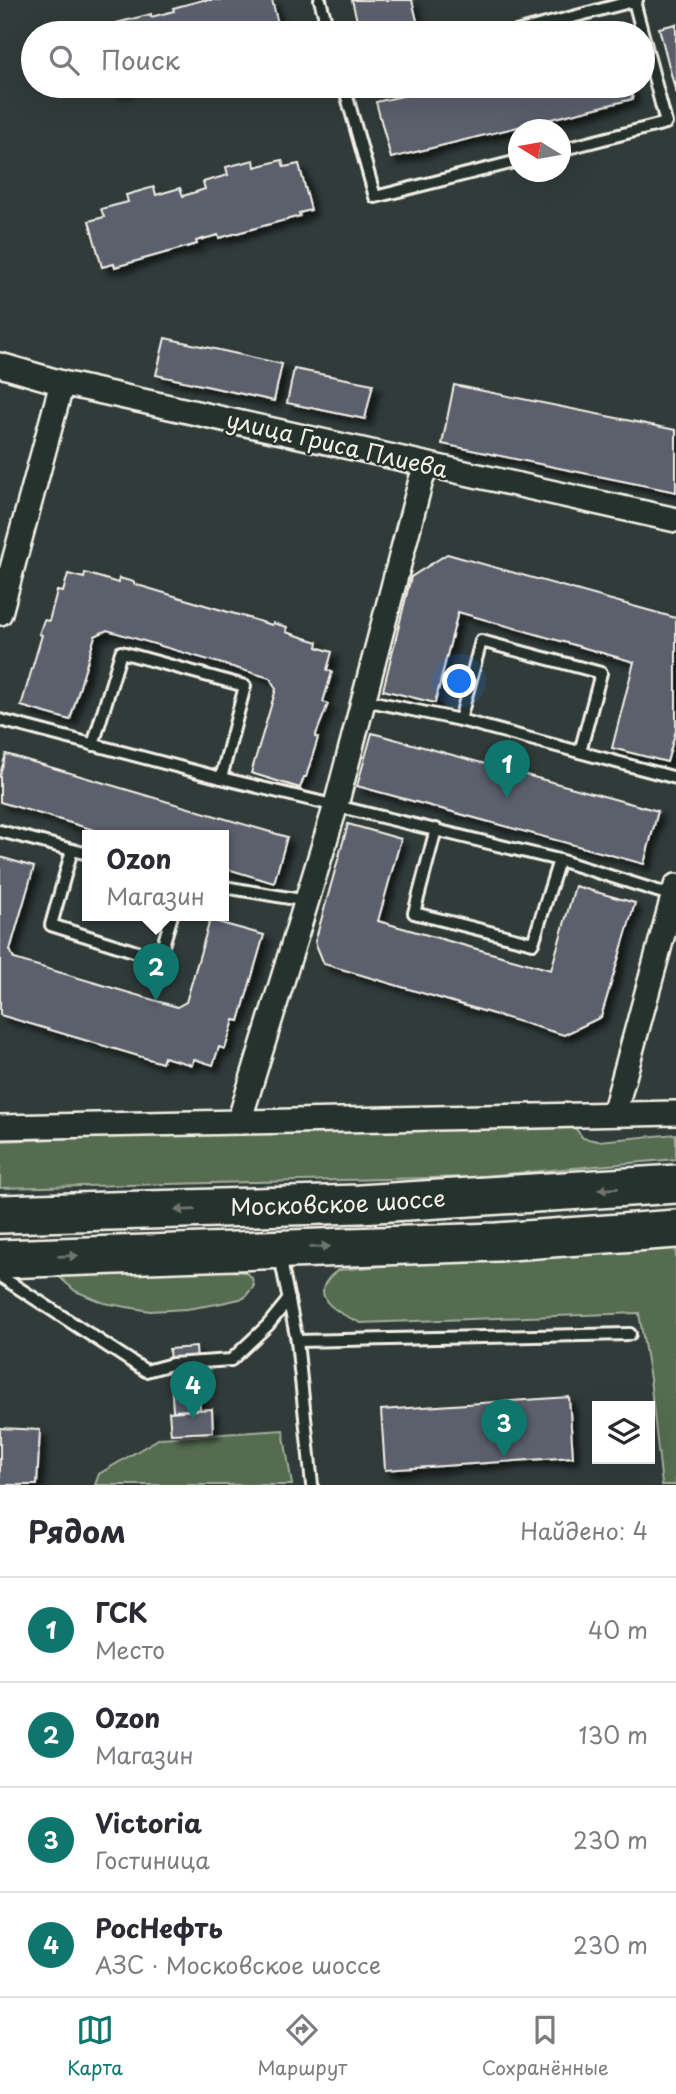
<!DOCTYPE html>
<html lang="ru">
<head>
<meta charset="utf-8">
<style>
	:root { --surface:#fff; --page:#f7f7f7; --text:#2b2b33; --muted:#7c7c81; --line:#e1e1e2; --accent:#0f766e }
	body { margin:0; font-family:"Playpen Sans",sans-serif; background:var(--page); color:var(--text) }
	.controls { position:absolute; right:21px; bottom:21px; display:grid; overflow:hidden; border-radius:0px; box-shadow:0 7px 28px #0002 }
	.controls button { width:63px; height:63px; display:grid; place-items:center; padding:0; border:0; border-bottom:2px solid var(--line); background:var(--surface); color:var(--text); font:35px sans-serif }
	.compass { position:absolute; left:508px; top:119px; width:63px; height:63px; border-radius:50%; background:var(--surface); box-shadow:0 7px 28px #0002; rotate:281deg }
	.you { position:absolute; left:460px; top:682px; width:24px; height:24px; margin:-18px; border:5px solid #fff; border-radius:50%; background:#1a73e8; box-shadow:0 0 0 10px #1a73e833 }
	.badge { display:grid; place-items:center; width:46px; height:46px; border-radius:50%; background:var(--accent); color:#fff; font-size:23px; font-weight:700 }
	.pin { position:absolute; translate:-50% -58px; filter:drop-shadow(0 2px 4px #0008) }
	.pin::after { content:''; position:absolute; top:37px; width:24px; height:21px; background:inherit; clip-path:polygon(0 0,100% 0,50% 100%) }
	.popup { position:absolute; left:82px; top:830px; width:147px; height:91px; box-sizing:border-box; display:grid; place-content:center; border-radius:0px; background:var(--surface); filter:drop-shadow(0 2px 5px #0005); font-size:23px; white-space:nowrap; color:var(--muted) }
	.popup b { font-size:26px; color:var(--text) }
	.popup::after { content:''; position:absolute; left:50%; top:100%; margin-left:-14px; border:14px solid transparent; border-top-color:var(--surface) }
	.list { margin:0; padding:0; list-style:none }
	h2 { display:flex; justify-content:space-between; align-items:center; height:91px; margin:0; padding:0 28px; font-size:30px }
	h2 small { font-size:23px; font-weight:400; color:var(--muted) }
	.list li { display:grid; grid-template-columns:46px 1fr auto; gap:21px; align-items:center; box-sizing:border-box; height:105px; padding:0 28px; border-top:2px solid var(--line) }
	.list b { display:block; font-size:26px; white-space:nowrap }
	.list p { margin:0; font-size:23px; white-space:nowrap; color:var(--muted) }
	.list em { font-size:23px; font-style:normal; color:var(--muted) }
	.icon { flex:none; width:38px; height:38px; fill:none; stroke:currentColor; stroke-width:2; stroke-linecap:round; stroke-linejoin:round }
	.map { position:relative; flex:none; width:676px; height:1485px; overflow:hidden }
	.search { position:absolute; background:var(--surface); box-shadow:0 7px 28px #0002; left:21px; right:21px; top:21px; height:77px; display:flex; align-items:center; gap:18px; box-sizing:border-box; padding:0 24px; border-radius:38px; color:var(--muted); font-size:26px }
	.sheet { height:511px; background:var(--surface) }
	nav { display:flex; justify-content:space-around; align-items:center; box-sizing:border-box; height:98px; border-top:2px solid var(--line); background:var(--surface); font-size:19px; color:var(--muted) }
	nav a { display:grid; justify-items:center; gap:4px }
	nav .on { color:var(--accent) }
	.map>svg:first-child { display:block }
</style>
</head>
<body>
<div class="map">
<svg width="676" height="1485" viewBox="0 0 676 1485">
	<defs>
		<filter id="shadow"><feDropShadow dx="6" dy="6" stdDeviation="3.5" flood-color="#0009"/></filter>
	</defs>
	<rect width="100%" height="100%" fill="#313c3a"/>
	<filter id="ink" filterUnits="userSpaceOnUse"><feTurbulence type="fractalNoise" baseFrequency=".0143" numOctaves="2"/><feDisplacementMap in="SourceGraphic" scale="14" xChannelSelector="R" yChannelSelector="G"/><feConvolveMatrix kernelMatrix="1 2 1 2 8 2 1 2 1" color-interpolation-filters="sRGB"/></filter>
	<g filter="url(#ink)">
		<g fill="#556c51" stroke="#a4ae9c" stroke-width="2">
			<path d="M569,1120l14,18 15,3 78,-7v25l-204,18 -472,11v-47z"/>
			<path d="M676,1240v245h-14l-12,-106 -11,-66 -278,10c-26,-11 -57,-28 -23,-53z"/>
			<path d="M215,1270l30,2 7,6 2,8 -10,12 -27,6 -30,5 -37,2 -46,-8 -29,-12 -20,-18z"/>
			<path d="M283,1430l9,55h-197l4,-11 61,-36z"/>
		</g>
		<g fill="#5b606d" stroke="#f4f1e8" stroke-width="2" filter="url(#shadow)">
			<path d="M203,0h69l8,32 -202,1 73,-19v3l23,-6 -1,-3z"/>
			<path d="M352,0h60l8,33h-60z"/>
			<path d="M676,24v69l-17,-65z"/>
			<path d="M113,86h25l-24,6z"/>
			<path d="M446,86h184l3,13 -242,59 -15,-56z"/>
			<path d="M254,160l1,7 27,-7 2,7 15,-3 12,46 -12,3 1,3 -81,22 -1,-3 -22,6 1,3 -82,23 -1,-3 -12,3 -13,-46 15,-4 -3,-8 27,-7 -2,-7 28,-8 2,8 24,-7 3,8 22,-7 -2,-7 25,-7 -2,-8z"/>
			<path d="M165,338l117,26 -8,37 -118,-26z"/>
			<path d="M294,369l79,15 -8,35 -78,-16z"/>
			<path d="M454,385l222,45v62l-234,-48z"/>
			<path d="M447,554l229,64v112l-9,32 -55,-14 22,-86 -176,-50 -23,91 -52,-13 28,-113z"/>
			<path d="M85,573l33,10 1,-5 15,4v2l138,41 1,-2 14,4 -1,5 32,10 -1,5 15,5 -5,18 5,2 -9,30 5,2 -13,33 3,1 -12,39h-2l-4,11 -49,-15 25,-84 -6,-11 -163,-48 -12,6 -25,84 -49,-14 21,-71 -3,-1 5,-14 5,1 8,-30 6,1 5,-18 16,4z"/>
			<path d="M372,733l286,78 -14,53 -287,-78z"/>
			<path d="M6,754l281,83 -13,46 -50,-15v-33h-113l-111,-33v-28z"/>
			<path d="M348,824l53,15 -23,82 173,49 24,-84 60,17 -34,114 -37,18 -240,-71 -9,-22z"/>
			<path d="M0,857l34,10 -24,83 4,9 163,48 9,-5 24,-82 54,15 -25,86 -5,-1 -9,29 -6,-2 -6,18 -19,-6 -2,6 -28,-8 -2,6 -162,-48z"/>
			<path d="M196,1347l4,62 -27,2 -4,-62z"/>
			<path d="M569,1397l4,60 -188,13 -4,-60z"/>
			<path d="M212,1409l1,23 -42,2 -2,-22z"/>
			<path d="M0,1428l40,2 -3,55h-37z"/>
		</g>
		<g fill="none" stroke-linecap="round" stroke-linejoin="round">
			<defs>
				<g id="service">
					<path d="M320,0l9,33"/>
					<path d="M512,33l125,-33"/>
					<path d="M344,86l31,111 143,-36"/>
					<path d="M560,150l106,-27 -32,-122"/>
					<path d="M365,700l95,20 216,58"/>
					<path d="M0,720l221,58 338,82 114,36"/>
					<path d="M460,720l21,-79 120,32 -21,79"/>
					<path d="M93,745l28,-93 124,34 -24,92"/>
					<path d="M436,829l-22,84 119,30 26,-83"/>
					<path d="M0,831l88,23"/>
					<path d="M72,850l-21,75 108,34 13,-44"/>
					<path d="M224,887l83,14"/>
					<path d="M280,1256l17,85 15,144"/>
					<path d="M0,1276l146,95 26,-7 59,-4 37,-35 21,-26"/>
					<path d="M297,1341l333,-7"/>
				</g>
				<g id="minor">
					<path d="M0,365l62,18 614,137"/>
					<path d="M0,613l62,-230"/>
					<path d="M614,1114l62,-228"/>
					<path d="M239,1122l97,-317 85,-325 7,-15"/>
					<path d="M0,1127l676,-14"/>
				</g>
				<g id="trunk">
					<path id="s1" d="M0,1214l360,-10 316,-20"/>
					<path d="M0,1259l497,-17 179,-13"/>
				</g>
			</defs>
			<use href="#service" stroke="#f4f1e8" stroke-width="16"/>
			<use href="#minor" stroke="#f4f1e8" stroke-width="28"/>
			<use href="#trunk" stroke="#f4f1e8" stroke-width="42"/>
			<use href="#service" stroke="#26332d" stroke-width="10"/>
			<use href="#minor" stroke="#26332d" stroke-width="23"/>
			<use href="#trunk" stroke="#26332d" stroke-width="37"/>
		</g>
		<defs><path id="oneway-solid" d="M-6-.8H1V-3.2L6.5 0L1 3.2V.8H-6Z" transform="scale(1.75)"/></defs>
		<g fill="#6e766e">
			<use href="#oneway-solid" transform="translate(608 1189) rotate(176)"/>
			<use href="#oneway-solid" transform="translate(185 1210) rotate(178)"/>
			<use href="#oneway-solid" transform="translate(320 1247) rotate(-2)"/>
			<use href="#oneway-solid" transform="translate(68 1256) rotate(-2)"/>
		</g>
	</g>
	<g text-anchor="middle" stroke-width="5" stroke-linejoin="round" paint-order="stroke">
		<g font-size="23" fill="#f4f1e8" stroke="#26332d">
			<text transform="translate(337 445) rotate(13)" y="8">улица Гриса Плиева</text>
			<text dy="8" stroke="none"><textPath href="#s1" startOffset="338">Московское шоссе</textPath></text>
		</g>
	</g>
</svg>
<div class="controls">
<button><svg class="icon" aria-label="layers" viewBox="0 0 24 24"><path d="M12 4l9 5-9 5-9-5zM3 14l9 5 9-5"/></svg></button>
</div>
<svg class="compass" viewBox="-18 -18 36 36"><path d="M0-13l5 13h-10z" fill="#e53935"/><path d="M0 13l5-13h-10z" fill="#7c7c81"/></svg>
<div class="you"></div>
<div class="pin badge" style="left:507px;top:798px">1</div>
<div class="pin badge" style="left:156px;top:1001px">2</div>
<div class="popup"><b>Ozon</b>Магазин</div>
<div class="pin badge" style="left:504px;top:1457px">3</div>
<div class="pin badge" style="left:193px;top:1419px">4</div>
<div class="search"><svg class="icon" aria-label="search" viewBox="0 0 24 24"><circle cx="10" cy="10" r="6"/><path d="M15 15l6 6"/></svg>Поиск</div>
</div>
<section class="sheet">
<h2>Рядом<small>Найдено: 4</small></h2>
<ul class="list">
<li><span class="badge">1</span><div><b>ГСК</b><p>Место</p></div><em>40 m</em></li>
<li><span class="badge">2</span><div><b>Ozon</b><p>Магазин</p></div><em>130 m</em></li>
<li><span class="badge">3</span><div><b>Victoria</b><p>Гостиница</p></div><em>230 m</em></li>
<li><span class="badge">4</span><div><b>РосНефть</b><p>АЗС · Московское шоссе</p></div><em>230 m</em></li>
</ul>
</section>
<nav>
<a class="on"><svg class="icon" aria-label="map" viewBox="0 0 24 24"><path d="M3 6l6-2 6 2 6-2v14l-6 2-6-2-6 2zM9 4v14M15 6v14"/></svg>Карта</a>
<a><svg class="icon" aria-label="directions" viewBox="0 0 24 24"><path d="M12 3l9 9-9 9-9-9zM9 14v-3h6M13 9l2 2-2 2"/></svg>Маршрут</a>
<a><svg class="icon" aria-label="saved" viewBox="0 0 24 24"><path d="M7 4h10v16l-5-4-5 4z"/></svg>Сохранённые</a>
</nav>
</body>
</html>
